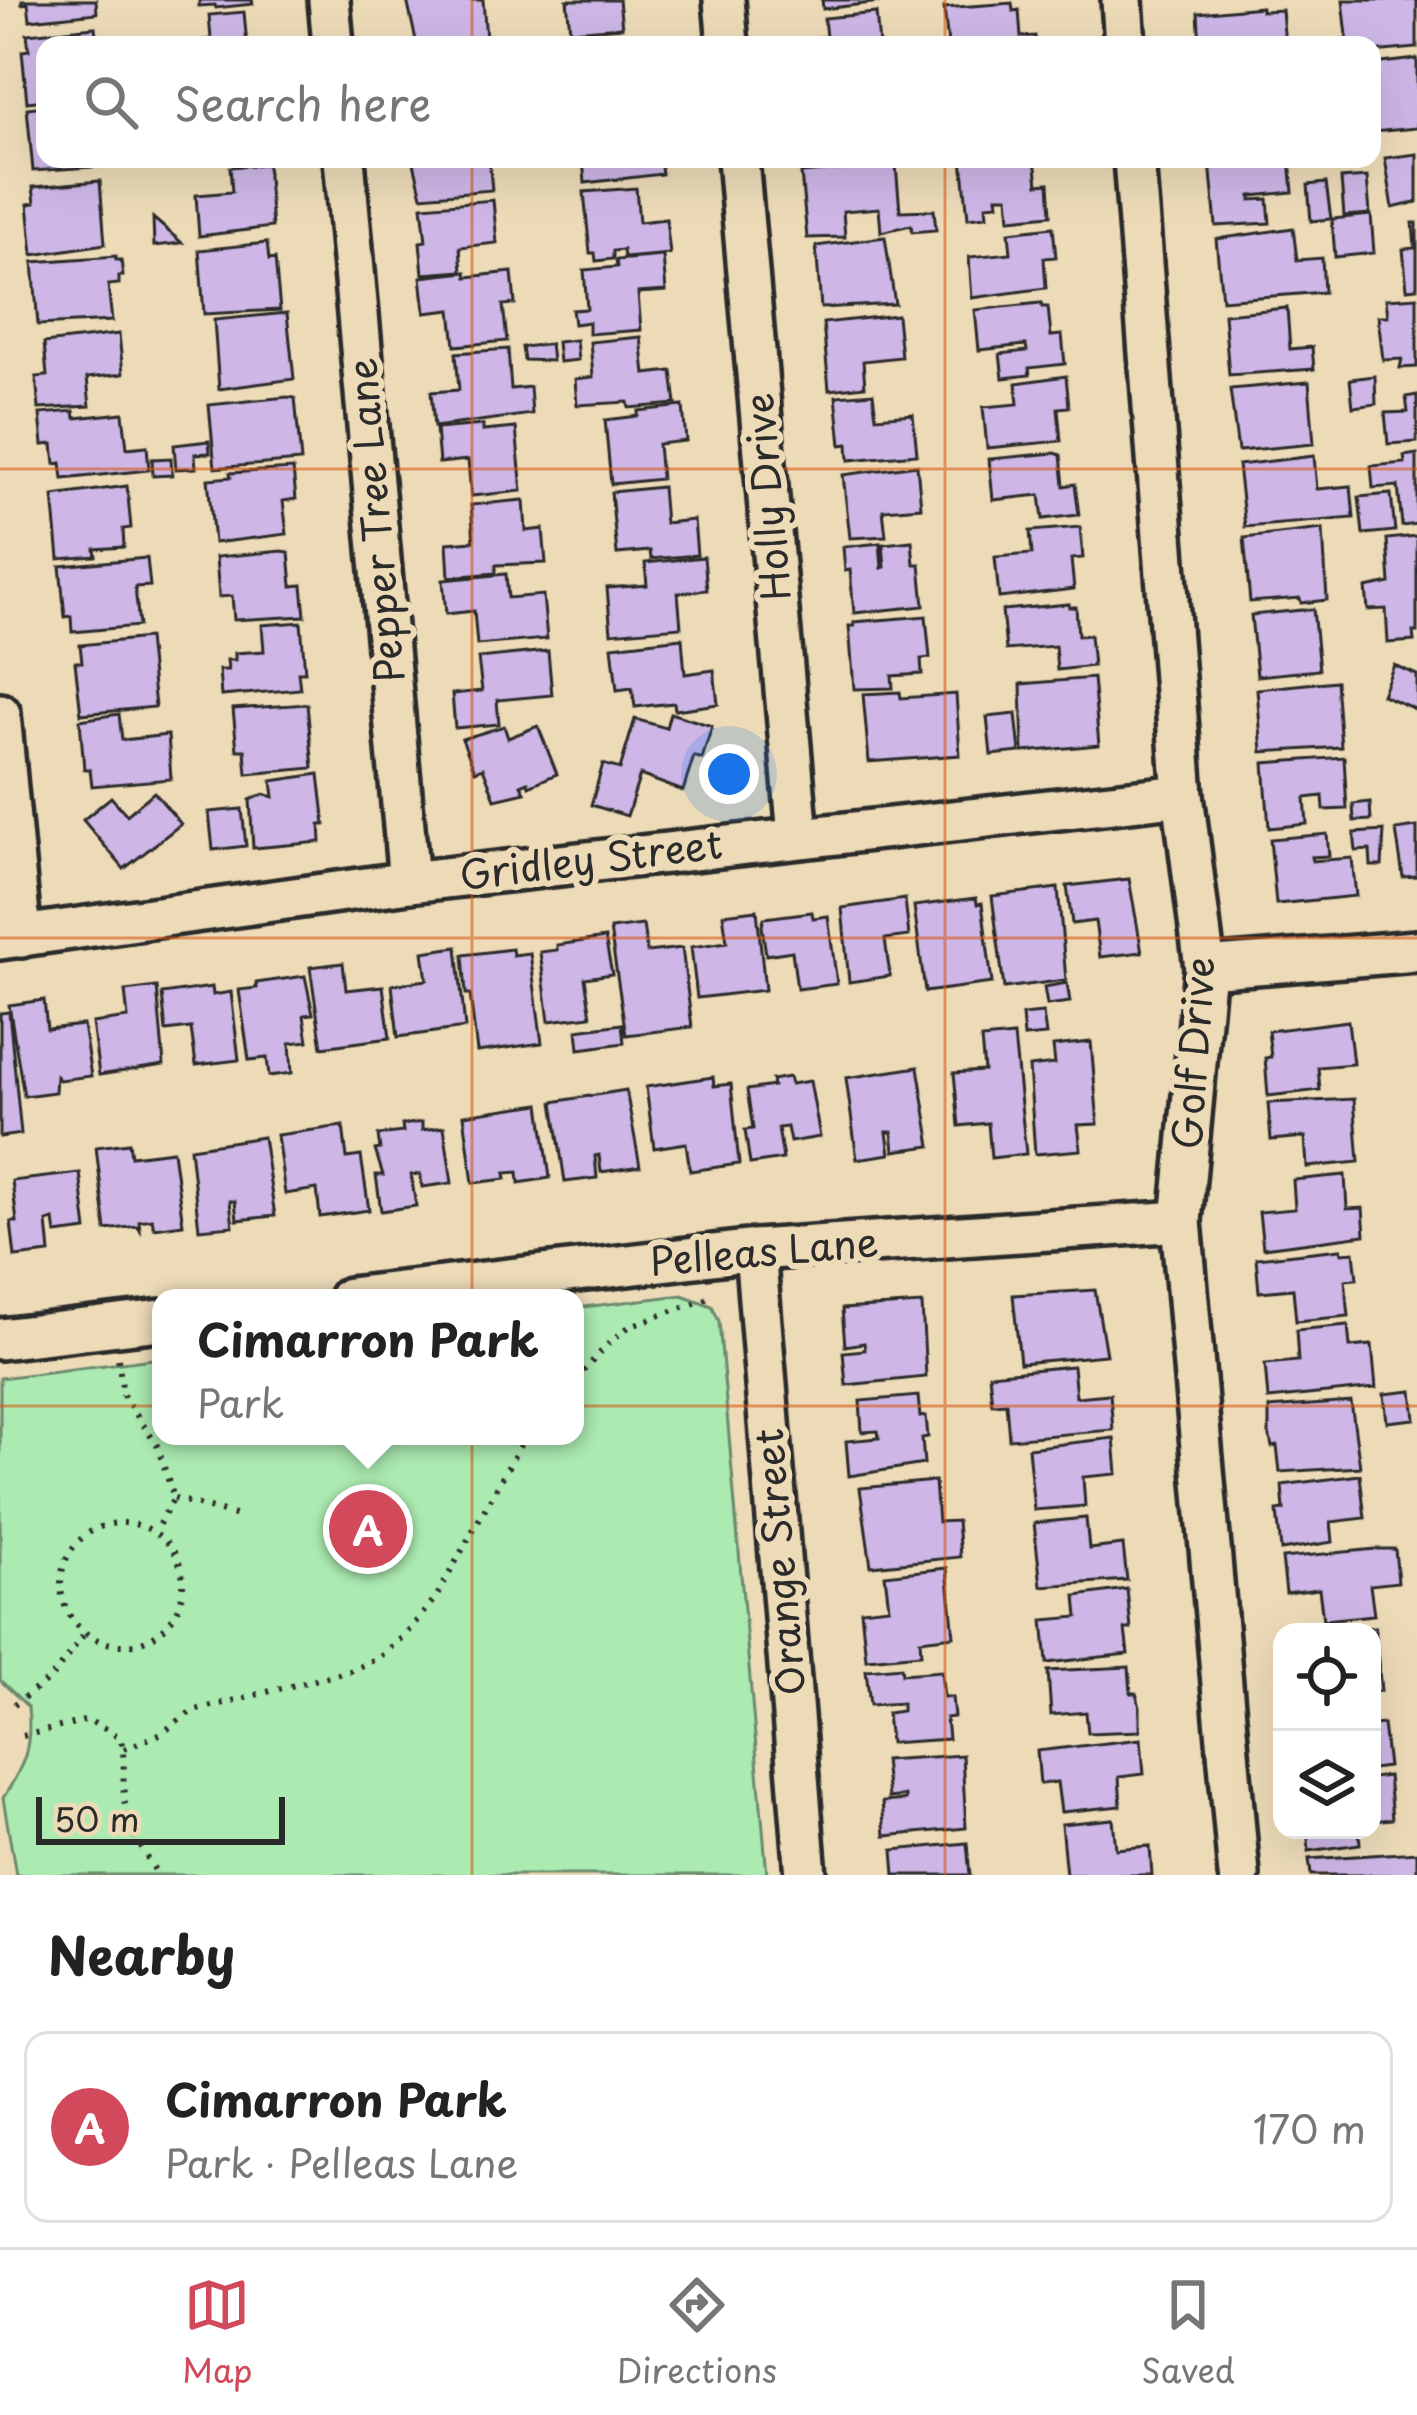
<!DOCTYPE html>
<html lang="en">
<head>
<meta charset="utf-8">
<style>
	:root { --surface:#fff; --page:#f6f6f6; --text:#222; --muted:#767676; --line:#e0e0e0; --accent:#d1495b }
	body { margin:0; font-family:"Playpen Sans",sans-serif; background:var(--page); color:var(--text) }
	.controls { position:absolute; right:36px; bottom:36px; display:grid; overflow:hidden; border-radius:24px; box-shadow:0 12px 48px #0002 }
	.controls button { width:108px; height:108px; display:grid; place-items:center; padding:0; border:0; border-bottom:3px solid var(--line); background:var(--surface); color:var(--text); font:60px sans-serif }
	.scale { position:absolute; left:36px; bottom:30px; width:249px; box-sizing:border-box; padding-left:12px; border:6px solid #2b2b2b; border-top:0; font-size:33px; line-height:42px; white-space:nowrap; color:#2b2b2b; -webkit-text-stroke:9px #eddbb8; paint-order:stroke }
	.you { position:absolute; left:729px; top:774px; width:42px; height:42px; margin:-30px; border:9px solid #fff; border-radius:50%; background:#1a73e8; box-shadow:0 0 0 18px #1a73e833 }
	.badge { display:grid; place-items:center; width:78px; height:78px; border-radius:50%; background:var(--accent); color:#fff; font-size:39px; font-weight:700 }
	.pin { position:absolute; translate:-50% -50%; border:6px solid #fff; box-shadow:0 3px 12px #0006 }
	.popup { position:absolute; left:152px; top:1289px; width:432px; height:156px; box-sizing:border-box; display:grid; place-content:center; border-radius:24px; background:var(--surface); filter:drop-shadow(0 3px 9px #0005); font-size:39px; white-space:nowrap; color:var(--muted) }
	.popup b { font-size:45px; color:var(--text) }
	.popup::after { content:''; position:absolute; left:50%; top:100%; margin-left:-24px; border:24px solid transparent; border-top-color:var(--surface) }
	.list { margin:0; padding:0; list-style:none }
	h2 { display:flex; justify-content:space-between; align-items:center; height:156px; margin:0; padding:0 48px; font-size:51px }
	h2 small { font-size:39px; font-weight:400; color:var(--muted) }
	.list li { display:grid; grid-template-columns:78px 1fr auto; gap:36px; align-items:center; box-sizing:border-box; height:192px; margin:0 24px 24px; padding:0 24px; border:3px solid var(--line); border-radius:24px }
	.list b { display:block; font-size:45px; white-space:nowrap }
	.list p { margin:0; font-size:39px; white-space:nowrap; color:var(--muted) }
	.list em { font-size:39px; font-style:normal; color:var(--muted) }
	.icon { flex:none; width:66px; height:66px; fill:none; stroke:currentColor; stroke-width:2; stroke-linecap:round; stroke-linejoin:round }
	.map { position:relative; flex:none; width:1417px; height:1875px; overflow:hidden }
	.search { position:absolute; background:var(--surface); box-shadow:0 12px 48px #0002; left:36px; right:36px; top:36px; height:132px; display:flex; align-items:center; gap:30px; box-sizing:border-box; padding:0 42px; border-radius:24px; color:var(--muted); font-size:45px }
	.sheet { height:372px; background:var(--surface) }
	nav { display:flex; justify-content:space-around; align-items:center; box-sizing:border-box; height:168px; border-top:3px solid var(--line); background:var(--surface); font-size:33px; color:var(--muted) }
	nav a { display:grid; justify-items:center; gap:6px }
	nav .on { color:var(--accent) }
	.map>svg:first-child { display:block }
</style>
</head>
<body>
<div class="map">
<svg width="1417" height="1875" viewBox="0 0 1417 1875">
	<rect width="100%" height="100%" fill="#eddbb8"/>
	<filter id="ink" filterUnits="userSpaceOnUse"><feTurbulence type="fractalNoise" baseFrequency=".00833" numOctaves="2"/><feDisplacementMap in="SourceGraphic" scale="24" xChannelSelector="R" yChannelSelector="G"/><feConvolveMatrix kernelMatrix="1 2 1 2 8 2 1 2 1" color-interpolation-filters="sRGB"/></filter>
	<g filter="url(#ink)">
		<path fill="#abeab1" stroke="#6b8a6e" stroke-width="3" d="M682,1295l30,11 7,15 48,554h-751l-13,-77c22,-34 29,-51 25,-91l-28,-27v-302l161,-20v78h414v-128z"/>
		<g fill="#ceb7e7" stroke="#2b2b2b" stroke-width="3">
			<path d="M22,0h74l1,13 -67,7 -2,-17 -6,1z"/>
			<path d="M199,0h53l1,4 -37,4 -1,-3 -16,1z"/>
			<path d="M407,0h76l3,39 -69,6z"/>
			<path d="M567,0h52l3,27 -52,4z"/>
			<path d="M822,0h67v1l-66,8z"/>
			<path d="M1343,0h74v48l-45,4v-7h-24z"/>
			<path d="M1012,3l1,8 6,-1 2,27 14,-1 1,9h-88l-4,-37z"/>
			<path d="M1261,7v4l21,-1 3,35h-85l-2,-32z"/>
			<path d="M244,12l3,33h-72l36,-6 -2,-24z"/>
			<path d="M876,13l3,32h-58l-1,-8h6l-2,-19z"/>
			<path d="M95,27l2,18h-52v55l-18,2 -5,-51 7,-1 -2,-16z"/>
			<path d="M629,37l1,8 -71,-2z"/>
			<path d="M1417,59v69l-45,4v-68z"/>
			<path d="M45,106v53h60l1,7 -73,5 -6,-63z"/>
			<path d="M1417,154v48l-24,6 -8,-50z"/>
			<path d="M187,159h50l-50,6z"/>
			<path d="M413,159h76l3,31 -70,6z"/>
			<path d="M583,159h77l2,15 -77,9z"/>
			<path d="M962,159h73l3,25 11,-1 2,32 -41,4 -2,-23h-11l1,8 -12,1 1,11 -19,2z"/>
			<path d="M1246,159h44l3,33 -42,4v4l17,-1 2,24 -54,3 -6,-64z"/>
			<path d="M267,164l5,63 -73,9 -3,-41 36,-3 -2,-25z"/>
			<path d="M896,165l4,46 34,-1 2,20 -24,2 -1,-7 -30,7 -2,-24 -36,3 2,26 -38,1 -6,-65z"/>
			<path d="M1367,177l3,37 -26,2 -3,-37z"/>
			<path d="M100,181l5,63 -72,11 -5,-51 7,-1 -2,-16z"/>
			<path d="M1326,183l5,36 -20,2 -3,-36z"/>
			<path d="M636,188l3,34 27,-3 4,35 -46,4 -1,-8 -10,1v8l-17,2 -1,-8h-5l-6,-61z"/>
			<path d="M493,200l4,43 -37,4 2,24 -39,3 -3,-32 6,-1 -4,-35z"/>
			<path d="M1371,215l3,38 -39,4 -3,-38z"/>
			<path d="M153,218l29,25 -28,3z"/>
			<path d="M1413,223h4v65l-10,1 -4,-40 12,-1z"/>
			<path d="M1053,227l3,30 -12,1 2,30 -74,10 -3,-41 42,-4 -2,-21z"/>
			<path d="M1293,228l4,32 25,-2 2,34 -102,8 -6,-61z"/>
			<path d="M885,237l10,67 -74,4 -5,-62z"/>
			<path d="M267,243l2,17 6,-1 5,51 -76,4 -5,-64z"/>
			<path d="M116,256v4h5l2,16h-4v8l-11,1 4,36 -74,4 -5,-63z"/>
			<path d="M663,256l3,35 -28,2 3,37 -52,4v-12l-15,2 -2,-14 15,-1 -3,-39 33,-3 -1,-7z"/>
			<path d="M466,272l1,5 45,-5 3,32 -12,1 4,36 -52,5 -4,-36 -26,3 -4,-36z"/>
			<path d="M1417,297v70l-17,1 2,-9 -19,1 -5,-44h10l-2,-17z"/>
			<path d="M1041,303l1,4h6l3,29 11,-1 3,29 -36,4 1,7 -27,3 -3,-24 27,-3 -1,-6 -47,5 -4,-40z"/>
			<path d="M1287,308l3,41 22,-2 2,22 -85,6 -5,-61z"/>
			<path d="M287,313l7,66 -75,10 -5,-69z"/>
			<path d="M897,315l4,42 -38,4 2,25 -36,4 -6,-67z"/>
			<path d="M119,334l4,40 -36,4 3,28 -51,3 -3,-32 11,-1 -3,-33z"/>
			<path d="M641,337l4,37 27,-3 4,33 -47,4 -1,-6 -51,3 -2,-26 18,-2 -3,-35z"/>
			<path d="M576,340l2,20 -19,2 -2,-20z"/>
			<path d="M550,344l2,17 -28,-1 -2,-13z"/>
			<path d="M508,349l3,40 19,-2 2,27 -98,13 -3,-35 28,-2 -3,-37z"/>
			<path d="M1066,376l3,31 -11,1 3,33 -74,7 -4,-41 35,-3 -2,-21z"/>
			<path d="M1375,376l1,28 -23,3 -3,-28z"/>
			<path d="M1309,382l5,62 -76,7 -8,-62z"/>
			<path d="M873,393l3,24 37,-3 4,40 -68,6 -1,-16 -7,1 -5,-49z"/>
			<path d="M1417,395v47l-29,2 -3,-31 23,-1 -2,-15z"/>
			<path d="M287,397l8,1 6,63 -86,7 -6,-63z"/>
			<path d="M683,406l3,35 -28,3 3,35 -50,5 -6,-64 33,-4v-5z"/>
			<path d="M74,411l1,7 48,-5 4,35 20,-2 2,24 -86,9 -2,-16 -6,1 -2,-20 -10,1 -3,-31z"/>
			<path d="M483,425v6l33,-3 6,63 -51,5 -3,-36 -29,3 -3,-34z"/>
			<path d="M209,441l1,12 -15,1 1,14 -20,1 -2,-24z"/>
			<path d="M1055,453l6,2 3,31 11,-2 4,31 -36,4 -3,-24 -47,5 -4,-41z"/>
			<path d="M1417,454v70l-15,2 -4,-40 -25,2 -2,-22 34,-3 -1,-7z"/>
			<path d="M1314,456l3,33 34,-3 3,32 -109,9 -7,-62z"/>
			<path d="M171,458l1,17 -19,1 -1,-17z"/>
			<path d="M917,465l4,42 -38,3 3,26 -36,2 -7,-63z"/>
			<path d="M293,469l3,30 -13,2 4,33 -73,9 -6,-64 23,-2 -1,-4z"/>
			<path d="M127,486l4,42 -8,1 1,18 -29,2 1,7 -37,3 -6,-63z"/>
			<path d="M662,487l3,36 29,-3 3,35 -46,4 -1,-8 -33,3 -6,-62z"/>
			<path d="M1391,494l4,37 -32,3 -4,-37z"/>
			<path d="M524,500l2,31 17,-2 3,34 -50,2v8l-47,4 -2,-34 27,-2 -3,-36z"/>
			<path d="M1080,527l3,31 -12,1 3,30 -75,9 -4,-41 37,-3 -2,-23z"/>
			<path d="M1323,529l4,71 -26,3 -1,-5 -50,4 -6,-64z"/>
			<path d="M1417,536v96h-4l1,9 -26,2 -2,-34 -18,1 -2,-22 24,-5 -3,-44z"/>
			<path d="M912,541l2,23h6l4,42 -70,7 -4,-43 -5,1 -2,-24 37,-4 2,25 3,-1 -2,-23z"/>
			<path d="M282,551l7,1 3,34 10,-1 3,31 -71,4 -2,-24 -13,1 -3,-40z"/>
			<path d="M704,557l3,33 -29,3 3,34 -70,6 -4,-45 40,-3 -2,-22z"/>
			<path d="M147,558l3,28 -15,1 4,39 -67,6 -1,-16 -6,1 -5,-51z"/>
			<path d="M506,574l2,24 35,-3 4,44 -70,6 -3,-34 -28,3 -3,-34z"/>
			<path d="M1069,604v3h7l2,29 12,-1 3,31 -36,4 -2,-24 -49,4 -4,-40z"/>
			<path d="M1313,609l6,61 -62,6 -6,-61z"/>
			<path d="M926,616l4,42 -9,1 1,15 -30,2 1,12 -39,1 -5,-63h5v-4z"/>
			<path d="M301,622l4,50h-7l2,17 -79,7 -2,-26h9l-1,-10h8v-7l29,-2 -2,-26z"/>
			<path d="M148,638l7,69 -74,7 -6,-52h7l-2,-17z"/>
			<path d="M682,638l3,36 29,-4 4,34 -43,6 -1,-7 -39,4 -3,-19 -15,2 -5,-44z"/>
			<path d="M548,651l4,44 -55,5 2,24 -44,4 -3,-34 30,-3 -4,-33z"/>
			<path d="M1394,665l23,10v35l-35,-15z"/>
			<path d="M1093,678l6,67 -76,7 -2,-68z"/>
			<path d="M1336,681l5,66 -79,5 -5,-63z"/>
			<path d="M900,692l1,6 55,-4 4,61 -91,7 -6,-68z"/>
			<path d="M307,704l6,64 -66,6 -2,-24h-8l-4,-41z"/>
			<path d="M670,713l42,13 -10,33 -8,-3 -11,35 -43,-16 -13,41 -36,-11 12,-41 17,5 15,-50 31,9z"/>
			<path d="M119,714l3,26 46,-5 3,44 -79,7 -2,-17h-6l-4,-49z"/>
			<path d="M1016,714l4,38 -29,3 -4,-38z"/>
			<path d="M504,726l4,12 30,-12 19,48 -28,12 -1,-4 -7,3 4,7 -30,7 -12,-31 -8,3 -13,-32z"/>
			<path d="M1344,757l3,52 -23,1 -1,-14 -18,2 2,26 -38,4 -5,-65z"/>
			<path d="M319,774l6,51h-5l1,17 -68,6 -3,-48 14,-6 10,3 -2,-16z"/>
			<path d="M154,792l27,32 -57,45 -41,-49 28,-23 16,18z"/>
			<path d="M1370,802l1,18 -17,1 -1,-17z"/>
			<path d="M242,809l4,37 -33,4 -4,-38z"/>
			<path d="M1417,827v49l-14,1 -7,-47z"/>
			<path d="M1384,831l-2,35h-11l-1,-16 -14,1 -2,-18z"/>
			<path d="M1327,834l2,22 -18,1 1,4 40,-3 4,38 -80,8 -6,-65z"/>
			<path d="M1129,879l13,73 -42,5 -5,-36 -23,3 -5,-38z"/>
			<path d="M1058,888l8,92 -62,8 -12,-92z"/>
			<path d="M976,898l1,6 5,-1 10,80 -67,9 -11,-86z"/>
			<path d="M905,899l4,37 -24,3 5,37 -41,6 -7,-74z"/>
			<path d="M757,910l8,80 -68,8 -6,-51 36,-5 -4,-28z"/>
			<path d="M812,912l1,6 15,-2 9,68 -40,5 -5,-38 -26,4 -4,-29 2,-8z"/>
			<path d="M643,925l4,27 35,-4 10,79 -66,8 -16,-106z"/>
			<path d="M605,938l7,36 -27,4 6,38 -42,5 -9,-69 17,-2v-5z"/>
			<path d="M457,947l8,81 -67,9 -6,-52 35,-5 -4,-28z"/>
			<path d="M512,949l1,6 17,-2 12,90 -65,9 -7,-58h-4l-3,-39z"/>
			<path d="M343,963l3,27 37,-4 7,52 -68,9 -12,-80z"/>
			<path d="M305,976l8,38 -9,1 4,26 -18,2 2,30 -23,3 -2,-18 -18,2 -10,-70 18,-2 -1,-5z"/>
			<path d="M1067,983l3,19 -23,3 -3,-18z"/>
			<path d="M157,987l7,78 -65,10 -7,-52 36,-5 -3,-27z"/>
			<path d="M212,987l1,8 18,-3 8,68 -43,5 -5,-37 -25,3 -4,-37z"/>
			<path d="M44,1000l3,29 36,-4 8,51 -32,4 -3,-4 -1,16 -31,4 -15,-91z"/>
			<path d="M9,1012l12,122 -21,3v-124z"/>
			<path d="M1043,1013l3,22 -22,2 -2,-22z"/>
			<path d="M1348,1021l5,43 -35,3 2,23 -52,6 -3,-38 6,-1 -3,-26z"/>
			<path d="M622,1024l2,19 -45,6 -2,-19z"/>
			<path d="M1014,1036l12,118 -35,4 -3,-35 -29,3 -5,-53 30,-2 -3,-32z"/>
			<path d="M1091,1042l7,82 -20,1 3,25 -46,4 -6,-87 26,-3 -2,-18z"/>
			<path d="M918,1067l13,79 -37,5 -2,-19h-5l3,22 -33,5 -11,-81z"/>
			<path d="M713,1077l1,9 17,-2 8,80 -49,7 -4,-28 -32,5 -8,-61z"/>
			<path d="M789,1077l2,7 19,-3 10,56 -30,5 -3,-15 -9,1 5,31 -33,5 -5,-34 8,-1 -6,-39 26,-4 -1,-6z"/>
			<path d="M626,1090l14,76 -39,6 -2,-17 -4,1 2,22 -32,4 -12,-80z"/>
			<path d="M1354,1099l5,63 -52,5 -2,-30 -34,3 -3,-37z"/>
			<path d="M540,1104l10,74 -31,5 -1,-11 -13,1 1,6 -33,4 -9,-68z"/>
			<path d="M422,1122v8l22,-3 8,56 -30,4 -2,-13 -9,1 5,31 -35,5 -5,-36h7l-8,-25 5,-1 -2,-14 25,-3 -1,-7z"/>
			<path d="M343,1126l4,32 14,-2 8,54 -49,7 -3,-28 -32,5 -8,-59z"/>
			<path d="M263,1137l12,79 -38,4 -2,-19h-5l3,25 -34,3 -9,-81z"/>
			<path d="M129,1143l2,13 42,-5 10,73 -29,4 -2,-9 -13,2 1,9 -3,-4 -31,4 -10,-83z"/>
			<path d="M80,1173l7,57 -31,4 -2,-14 -7,2 3,31 -35,4 -4,-35h6l-5,-41z"/>
			<path d="M1345,1175l2,34 16,-1 2,27 -102,13 -4,-36 36,-3 -2,-29z"/>
			<path d="M1341,1249l1,4 12,-1 3,27 -12,1 4,36 -53,5 -3,-32 -34,3 -3,-34z"/>
			<path d="M1095,1290l11,65 -86,8 -7,-68z"/>
			<path d="M922,1304l4,73 -80,8 -3,-33 22,-2 -1,-7 -19,3 -3,-37z"/>
			<path d="M1348,1325l2,22 22,-2 4,43 -108,11 -3,-35 33,-3 -2,-31z"/>
			<path d="M1073,1366l3,31 34,-3 3,36 -104,9 -3,-36 -14,1 -3,-30z"/>
			<path d="M1412,1391l3,28 -28,3 -3,-28z"/>
			<path d="M918,1396l2,21 6,-1 2,21 -6,1 2,26 -75,12 -3,-35 33,-3 -1,-7 -16,1 -2,-31z"/>
			<path d="M1351,1402l9,65 -80,5 -3,-26 -5,1 -3,-14v-25z"/>
			<path d="M1114,1438l3,36 -34,3 2,29 -51,4 -6,-62z"/>
			<path d="M1360,1475l5,43 -34,4 2,20 -52,8 -4,-39 7,-1 -2,-25z"/>
			<path d="M935,1481l3,41 19,-1 3,36 -89,9 -11,-78z"/>
			<path d="M1086,1518l3,31 34,-4 4,35 -86,6 -7,-63z"/>
			<path d="M1376,1549h19l3,33 -28,3 4,30 -51,5 -4,-31 -33,4 -4,-35z"/>
			<path d="M947,1568l7,68 -34,4 1,14 -55,5 -5,-49 28,-3 -4,-32z"/>
			<path d="M1127,1589l4,40h-6l3,25 -81,9 -4,-43 35,-3 -2,-21z"/>
			<path d="M1375,1627l6,64h-9v-59h-49z"/>
			<path d="M901,1667l1,7 39,-3 3,26h8l2,20 -8,1 2,21 -58,4 -3,-30 15,-2v-8l-32,2 -4,-35z"/>
			<path d="M1129,1667l2,26h5l4,14v24l-52,2 -2,-21 -35,3 -3,-44z"/>
			<path d="M1383,1724l5,43 -16,2v-44z"/>
			<path d="M1141,1739l3,35 -25,3 2,29 -60,6 -4,-30 -17,2 -3,-33z"/>
			<path d="M962,1755l4,73 -81,8 -3,-34 23,-2v-4l-17,2 -4,-38z"/>
			<path d="M1388,1776l4,43 -20,2v-43z"/>
			<path d="M1113,1819l3,30 34,-3 2,29h-86l-5,-51z"/>
			<path d="M1307,1830h52l1,14 -51,7z"/>
			<path d="M967,1843l3,32h-75l-2,-25z"/>
			<path d="M1417,1852v23h-106l-2,-16z"/>
		</g>
		<g fill="none" stroke-linecap="round" stroke-linejoin="round">
			<defs>
				<g id="street">
					<path d="M329,0l4,45"/>
					<path d="M724,0l4,45"/>
					<path d="M1122,0l3,45"/>
					<path d="M344,159l65,723"/>
					<path d="M738,159l60,677"/>
					<path d="M1134,159l49,636 22,173 -24,253 58,654"/>
					<path d="M0,714l21,223"/>
					<path d="M0,939l409,-57 774,-87"/>
					<path d="M1205,968l212,-17"/>
					<path d="M755,1250l51,625"/>
					<path d="M349,1298l406,-48 426,-29"/>
					<path d="M0,1339l161,-19"/>
				</g>
			</defs>
			<use href="#street" stroke="#2b2b2b" stroke-width="48"/>
			<g stroke="#2b2b2b" stroke-width="6" stroke-dasharray="3 9" stroke-linecap="butt">
				<path d="M118,1359l5,36 34,50 17,53 -19,33"/>
				<path d="M575,1380l37,-40 18,-14 82,-29"/>
				<path d="M174,1498l64,18"/>
				<circle cx="122" cy="1584" r="61"/>
				<path d="M14,1705l38,-28 33,-44"/>
				<path d="M23,1736l65,-16 32,17c7,22 1,45 5,68 5,26 19,48 33,70"/>
				<path d="M124,1749l38,-16 30,-22 158,-40 30,-14 25,-22 32,-39 88,-160"/>
			</g>
			<use href="#street" stroke="#eddbb8" stroke-width="39"/>
		</g>
	</g>
	<path fill="none" stroke="#d5540f" stroke-width="3" stroke-opacity="0.55" d="M472,0v45M945,0v45M472,159v1716M945,159v1716M0,469h1417M0,938h1417M0,1406h1417"/>
	<g text-anchor="middle" stroke-width="12" stroke-linejoin="round" paint-order="stroke">
		<g font-size="39" fill="#2b2b2b" stroke="#eddbb8">
			<text transform="translate(768 497) rotate(-95)" y="14">Holly Drive</text>
			<text transform="translate(376 520) rotate(-95)" y="14">Pepper Tree Lane</text>
			<text transform="translate(591 860) rotate(-7)" y="14">Gridley Street</text>
			<text transform="translate(1194 1053) rotate(-86)" y="14">Golf Drive</text>
			<text transform="translate(764 1252) rotate(-5)" y="14">Pelleas Lane</text>
			<text transform="translate(780 1562) rotate(-95)" y="14">Orange Street</text>
		</g>
	</g>
</svg>
<div class="controls">
<button><svg class="icon" aria-label="locate" viewBox="0 0 24 24"><circle cx="12" cy="12" r="6"/><path d="M12 2v4M12 18v4M2 12h4M18 12h4"/></svg></button>
<button><svg class="icon" aria-label="layers" viewBox="0 0 24 24"><path d="M12 4l9 5-9 5-9-5zM3 14l9 5 9-5"/></svg></button>
</div>
<div class="scale">50 m</div>
<div class="you"></div>
<div class="pin badge" style="left:368px;top:1529px">A</div>
<div class="popup"><b>Cimarron Park</b>Park</div>
<div class="search"><svg class="icon" aria-label="search" viewBox="0 0 24 24"><circle cx="10" cy="10" r="6"/><path d="M15 15l6 6"/></svg>Search here</div>
</div>
<section class="sheet">
<h2>Nearby<small></small></h2>
<ul class="list">
<li><span class="badge">A</span><div><b>Cimarron Park</b><p>Park · Pelleas Lane</p></div><em>170 m</em></li>
</ul>
</section>
<nav>
<a class="on"><svg class="icon" aria-label="map" viewBox="0 0 24 24"><path d="M3 6l6-2 6 2 6-2v14l-6 2-6-2-6 2zM9 4v14M15 6v14"/></svg>Map</a>
<a><svg class="icon" aria-label="directions" viewBox="0 0 24 24"><path d="M12 3l9 9-9 9-9-9zM9 14v-3h6M13 9l2 2-2 2"/></svg>Directions</a>
<a><svg class="icon" aria-label="saved" viewBox="0 0 24 24"><path d="M7 4h10v16l-5-4-5 4z"/></svg>Saved</a>
</nav>
</body>
</html>
